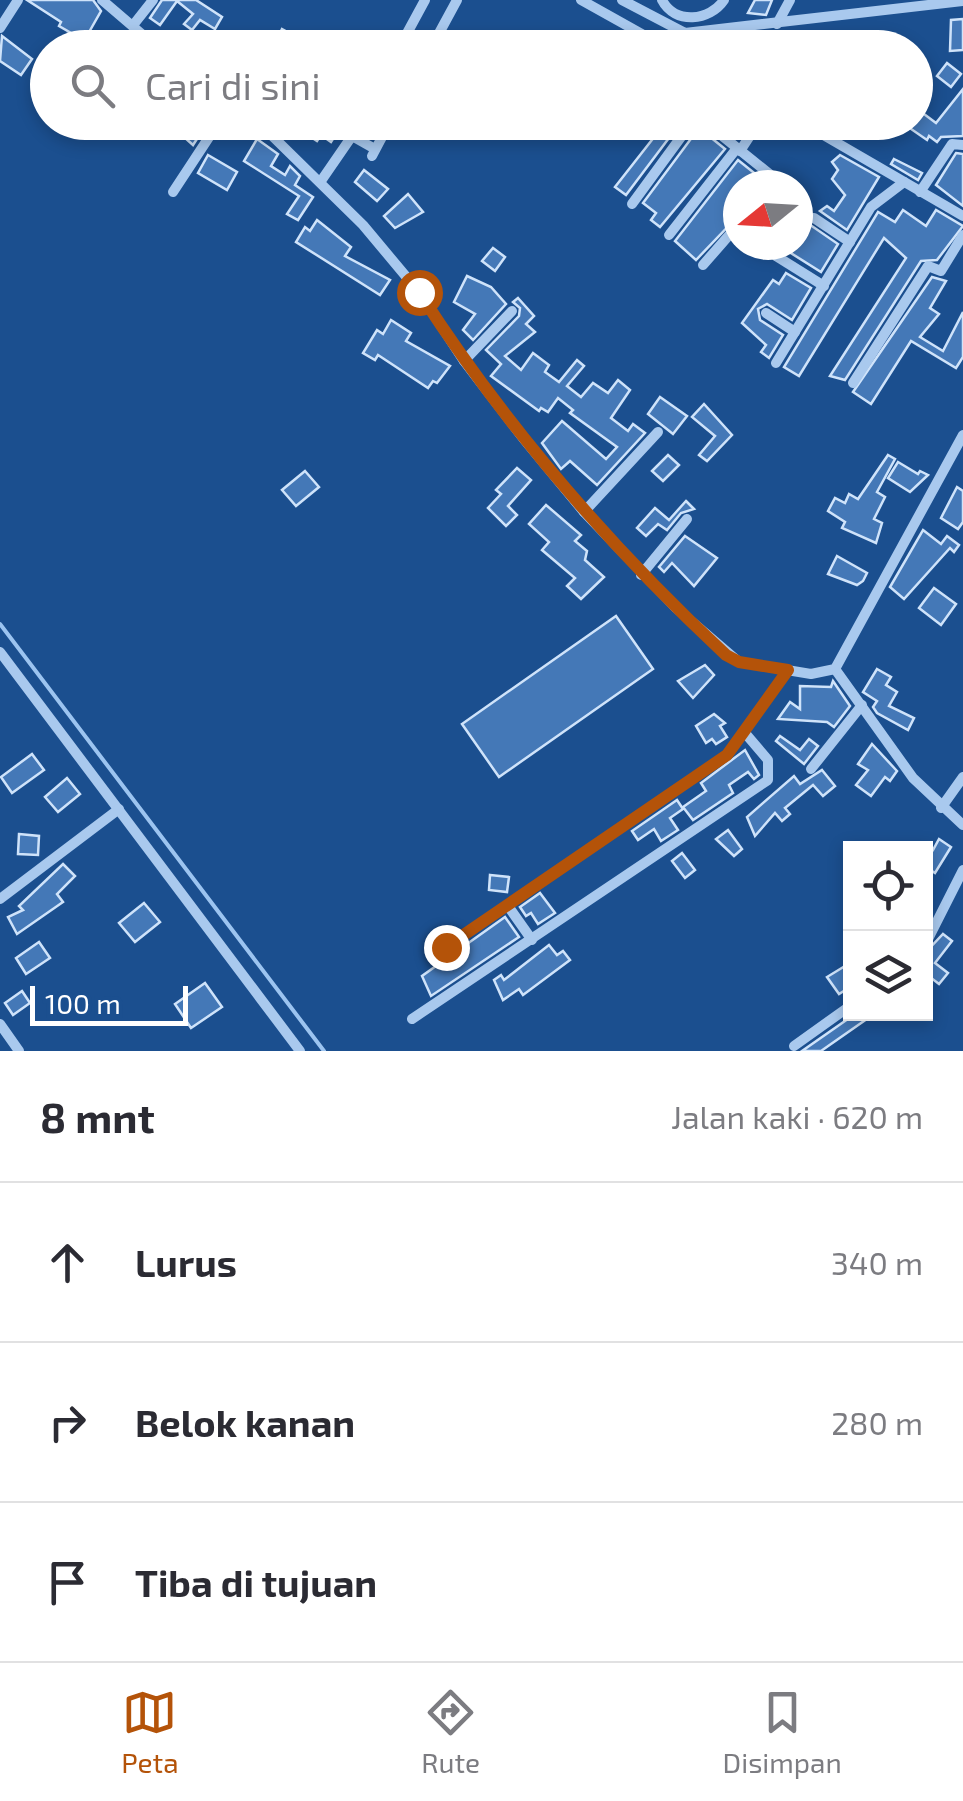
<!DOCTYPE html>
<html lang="id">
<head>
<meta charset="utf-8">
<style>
	:root { --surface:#fff; --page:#f2f2f3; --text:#2b2b33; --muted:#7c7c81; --line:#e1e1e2; --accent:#b45309 }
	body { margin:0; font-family:"Exo 2",sans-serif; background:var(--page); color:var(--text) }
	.controls { position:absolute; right:30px; bottom:30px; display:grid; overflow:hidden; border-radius:0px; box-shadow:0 5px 15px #0003 }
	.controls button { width:90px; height:90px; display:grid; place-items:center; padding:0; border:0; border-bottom:2px solid var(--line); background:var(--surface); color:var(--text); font:50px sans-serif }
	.compass { position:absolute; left:723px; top:170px; width:90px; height:90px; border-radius:50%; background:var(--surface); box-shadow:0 5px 15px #0003; rotate:252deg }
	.scale { position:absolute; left:30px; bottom:25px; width:158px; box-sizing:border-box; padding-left:10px; border:5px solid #fff; border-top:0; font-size:28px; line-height:35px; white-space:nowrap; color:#fff; -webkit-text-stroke:8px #1b4f8f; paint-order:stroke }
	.stop { position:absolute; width:30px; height:30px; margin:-22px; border:8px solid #b45309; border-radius:50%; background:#fff }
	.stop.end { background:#b45309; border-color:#fff; box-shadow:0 2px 10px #0008 }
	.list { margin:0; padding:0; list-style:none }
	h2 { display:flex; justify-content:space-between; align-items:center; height:130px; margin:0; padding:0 40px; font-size:42px }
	h2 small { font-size:32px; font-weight:400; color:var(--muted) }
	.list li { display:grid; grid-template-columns:65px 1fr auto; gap:30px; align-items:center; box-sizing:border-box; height:160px; padding:0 40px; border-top:2px solid var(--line) }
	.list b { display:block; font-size:38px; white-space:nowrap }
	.list em { font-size:32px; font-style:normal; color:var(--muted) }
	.icon { flex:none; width:55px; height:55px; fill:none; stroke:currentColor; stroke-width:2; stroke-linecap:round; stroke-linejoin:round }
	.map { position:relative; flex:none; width:963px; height:1051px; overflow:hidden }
	.search { position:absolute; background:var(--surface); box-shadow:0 5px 15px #0003; left:30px; right:30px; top:30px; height:110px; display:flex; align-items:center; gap:25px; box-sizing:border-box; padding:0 35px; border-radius:55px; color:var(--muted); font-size:38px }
	.sheet { height:610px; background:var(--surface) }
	nav { display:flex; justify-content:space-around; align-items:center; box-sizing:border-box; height:140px; border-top:2px solid var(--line); background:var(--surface); font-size:28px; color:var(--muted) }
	nav a { display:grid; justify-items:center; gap:5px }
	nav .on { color:var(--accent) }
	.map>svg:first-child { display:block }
</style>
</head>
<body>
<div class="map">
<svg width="963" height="1051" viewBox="0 0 963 1051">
	<rect width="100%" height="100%" fill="#1b4f8f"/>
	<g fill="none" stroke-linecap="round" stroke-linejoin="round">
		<path stroke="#9cc4f0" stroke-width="4" d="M0,624l324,427"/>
	</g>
	<g fill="#4478b7" stroke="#cfe3fa" stroke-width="2.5">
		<path d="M27,0h66l8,11 -17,30 7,7h-12l-13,-8 5,-7 -12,-7 2,-4z"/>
		<path d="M162,0h34l26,17 -7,12 -15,-9 -8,10 -8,-6 9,-10 -16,-13 -17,24 -10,-7z"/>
		<path d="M755,0h17l-6,15 -18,-2z"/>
		<path d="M963,19v31l-13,1 1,-31z"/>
		<path d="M282,29l13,7 -5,12h-70l6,-12 28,9 8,-13 14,9z"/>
		<path d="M2,36l30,23 -11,16 -21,-14z"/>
		<path d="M947,63l14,11 -10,13 -14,-11z"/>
		<path d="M963,89v47l-22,1 -4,5 -8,-6 -2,4 -26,-18h15v-14l20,15z"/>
		<path d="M173,122h35l-15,23 -9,-8 4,-4z"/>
		<path d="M301,122h43l-13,20 -10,-7 -4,6 -20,-13z"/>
		<path d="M666,122h15l-55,73 -11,-8z"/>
		<path d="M720,122h27l-9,15z"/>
		<path d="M699,128l26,21 -65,78 -9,-7 5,-7 -13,-10z"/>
		<path d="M257,139l21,15 -7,12 14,9 5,-9 10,10 -5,9 18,12 -15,23 -11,-6 12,-18 -55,-35z"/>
		<path d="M956,153l7,1v52l-27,-21z"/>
		<path d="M208,155l29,17 -10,18 -29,-17z"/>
		<path d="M840,155l39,22 -32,53 -27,-19 7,-5 7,5 11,-16 -13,-16 6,-9 -6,-8z"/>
		<path d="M894,159l28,14 -4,7 -27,-16z"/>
		<path d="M738,160l31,25h-31v31l-42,44 -21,-19z"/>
		<path d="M364,170l24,19 -11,12 -22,-19z"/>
		<path d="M408,194l15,18 -28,16 -11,-12z"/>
		<path d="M903,210l23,16 10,-16 27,16 -26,34 -16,1 -76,119 -15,-4 76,-118 -22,-20 -85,138 -15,-9 94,-155 17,10z"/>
		<path d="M317,220l34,27 -6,9 45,24 -10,15 -84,-53 9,-15 5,4z"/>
		<path d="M806,222l32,22 -17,28 -43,-27h20v-17z"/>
		<path d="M493,248l12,9 -10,14 -13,-10z"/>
		<path d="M786,273l25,15 -19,32 -25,-16 -9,5 2,11 23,15 -14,23 -8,-6 5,-7 -24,-22 31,-43 6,4z"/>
		<path d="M467,276l24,11 15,17 -33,36 -10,-10 12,-16 -21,-12z"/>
		<path d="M932,277l14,4 -16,27 9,6 -19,23 23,14 20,-39v45l-7,11 -45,-27 -40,63 -18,-12z"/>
		<path d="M518,298l16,18 -8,8 9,8 -30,24 16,14 12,-17 16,12 -4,7 14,10 18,-22 7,6 -17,20 14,11 12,-14 15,10 10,-13 12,10 -19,28 17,13 5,-7 12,9 -48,52 -27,-24 -9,8 -19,-26 20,-22 44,38 11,-12 -47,-34 3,-3 -15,-12 -10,14 -7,-4 -2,3 -48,-35 10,-12 -15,-14 33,-34 1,-8 -7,-6z"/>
		<path d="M391,320l20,13 -5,8 44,25 -13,17 -4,-2 -5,7 -50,-33 -3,5 -12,-7 14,-23 6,4z"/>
		<path d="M660,397l27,19 -14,18 -25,-20z"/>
		<path d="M704,404l28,31 -25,26 -8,-6 16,-19 -23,-19z"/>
		<path d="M668,455l11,10 -16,16 -11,-10z"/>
		<path d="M888,455l7,4 -18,33 8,5 -11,22 8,4 -6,20 -34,-15 3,-6 -17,-11 7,-13 10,5 4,-9 9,5z"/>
		<path d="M898,462l20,12 2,-3 8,4 -18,17 -22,-14z"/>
		<path d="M517,468l14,12 -23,26 9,9 -11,11 -18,-18 13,-14 -5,-4z"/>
		<path d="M305,471l14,16 -23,19 -14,-16z"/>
		<path d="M957,487l6,4v31l-5,7 -17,-11z"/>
		<path d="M686,501l8,8 -13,4 -14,17 -9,-6 -12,12 -9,-8 18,-20 14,12z"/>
		<path d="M546,505l35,30 -6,6 12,10 -2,9 19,17 -23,22 -14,-13 8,-8 -33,-28 7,-8 -20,-18z"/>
		<path d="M923,530l18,14 6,-8 12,9 -5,7 -4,-4 -46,51 -14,-12z"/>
		<path d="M685,536l32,22 -23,28 -22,-23 -8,9 -5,-5z"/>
		<path d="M837,556l30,17 -4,8 -6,4 -29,-11z"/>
		<path d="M934,588l22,16 -15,21 -22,-17z"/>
		<path d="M616,616l37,53 -154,108 -37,-53z"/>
		<path d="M705,665l9,10 -21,23 -15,-17z"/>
		<path d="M877,669l14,8 -5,8 11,7 -8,14 25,12 -6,12 -31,-17 -4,-6 4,-6 -14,-9z"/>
		<path d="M833,681l17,25 -16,21 -7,-5 -49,-3 12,-17 10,7v-23l31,1z"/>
		<path d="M714,714l11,9 -5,3 7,11 -11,7 -4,-5 -6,4 -10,-17z"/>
		<path d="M780,736l20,14 9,-11 9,7 -14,18 -28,-23z"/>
		<path d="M872,744l25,27 -7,10 -5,-4 -14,19 -15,-11 12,-15 -10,-6z"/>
		<path d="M745,750l14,25 -5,4 -6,-7 -19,13 4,8 -40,27 -10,-13 23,-16 -5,-8z"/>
		<path d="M32,754l12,16 -32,23 -11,-16z"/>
		<path d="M822,770l13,16 -12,10 -10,-11 -28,23 5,6 -8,7 -7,-8 -20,23 -8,-19 47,-41 6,8z"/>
		<path d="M67,778l13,16 -22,18 -13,-15z"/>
		<path d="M677,800l6,9 -13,9 8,12 -17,11 -7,-12 -16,11 -6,-9z"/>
		<path d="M728,830l14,19 -8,7 -18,-17z"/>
		<path d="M19,834l20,2 -1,19 -20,-1z"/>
		<path d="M939,839l12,8 -16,26 -9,-6v-15l2,-5 5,3z"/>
		<path d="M682,853l13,17 -10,8 -13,-17z"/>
		<path d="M63,864l12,12 -18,18 6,8 -46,32 -9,-17 15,-7 -4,-4z"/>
		<path d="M490,875l19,2 -2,15 -18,-2z"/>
		<path d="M540,893l15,20 -17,11 -7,-11 -5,3 -6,-9z"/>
		<path d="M144,903l16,19 -25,20 -16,-19z"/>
		<path d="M505,917l14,20 -88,59 -9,-20z"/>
		<path d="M943,934l9,7 -17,22 13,10 -9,11 -13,-10v-22z"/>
		<path d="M39,942l11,16 -24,16 -10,-16z"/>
		<path d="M549,945l8,10 6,-4 7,9 -47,35 -4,-6 -16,11 -9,-20 7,-5 3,5z"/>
		<path d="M850,963v24l-11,7 -12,-17z"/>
		<path d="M205,983l17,24 -31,21 -16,-24z"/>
		<path d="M22,991l8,12 -17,12 -8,-12z"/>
		<path d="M855,1014h19l-53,37h-19z"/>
	</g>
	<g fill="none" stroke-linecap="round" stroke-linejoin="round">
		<g stroke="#a9c9ee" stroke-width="10">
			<path d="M102,0l56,48"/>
			<path d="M581,0l86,48"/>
			<path d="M622,0l63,33 278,-32"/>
			<path d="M662,0c13,25 48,21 62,0"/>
			<path d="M134,24l19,-24"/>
			<path d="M777,24l13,-24"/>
			<path d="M0,28l18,-28"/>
			<path d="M399,48l26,-48"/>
			<path d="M431,48l26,-48"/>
			<path d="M258,122l105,103 56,67 45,69 59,77 61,74 92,96 63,54 72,12 24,-5 128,-234"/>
			<path d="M705,122l78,63"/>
			<path d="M801,122l162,94"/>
			<path d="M740,151l19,-29"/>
			<path d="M372,156l18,-34"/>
			<path d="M321,181l31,-45 23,13"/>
			<path d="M173,192l46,-70"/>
			<path d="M920,192l32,-48 11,1"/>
			<path d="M798,197l4,3"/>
			<path d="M632,204l60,-82"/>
			<path d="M814,218l36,24"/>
			<path d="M669,235l68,-87"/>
			<path d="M776,256l48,30"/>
			<path d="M703,265l35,-40"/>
			<path d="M766,313l29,19"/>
			<path d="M464,361l48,-50"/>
			<path d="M776,363l95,-156 33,-25"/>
			<path d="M853,383l75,-117 13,5 22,-36"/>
			<path d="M584,512l74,-80"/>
			<path d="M641,575l46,-56"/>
			<path d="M0,652l300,399"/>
			<path d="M835,669l78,109 50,47"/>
			<path d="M811,769l51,-64"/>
			<path d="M941,808l22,-31"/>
			<path d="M0,899l119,-90"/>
			<path d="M508,906l24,34"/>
			<path d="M926,943l37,-73"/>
			<path d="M446,947l281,-192 61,-85"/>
			<path d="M412,1019l356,-239v-20l-23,-27"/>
			<path d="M0,1024l19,27"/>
			<path d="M794,1046l56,-40"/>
		</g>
	</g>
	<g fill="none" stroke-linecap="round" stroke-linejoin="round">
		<path stroke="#b45309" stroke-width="12" d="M419,292c87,135 190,254 307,363l13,7 49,8 -61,85 -281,192"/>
	</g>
</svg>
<div class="controls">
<button><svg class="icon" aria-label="locate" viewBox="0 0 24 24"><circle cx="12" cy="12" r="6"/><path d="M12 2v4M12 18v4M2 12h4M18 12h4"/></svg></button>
<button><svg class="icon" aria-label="layers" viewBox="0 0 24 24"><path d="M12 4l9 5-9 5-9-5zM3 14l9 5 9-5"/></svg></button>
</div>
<svg class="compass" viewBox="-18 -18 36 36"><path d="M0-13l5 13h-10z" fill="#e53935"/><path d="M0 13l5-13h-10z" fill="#7c7c81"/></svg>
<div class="scale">100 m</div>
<div class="stop" style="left:419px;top:292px"></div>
<div class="stop end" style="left:446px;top:947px"></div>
<div class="search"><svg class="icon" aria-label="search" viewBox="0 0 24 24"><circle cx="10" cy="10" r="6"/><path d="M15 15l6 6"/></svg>Cari di sini</div>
</div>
<section class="sheet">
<h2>8 mnt<small>Jalan kaki · 620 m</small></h2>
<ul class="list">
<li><svg class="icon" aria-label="ahead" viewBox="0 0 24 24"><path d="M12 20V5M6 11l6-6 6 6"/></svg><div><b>Lurus</b></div><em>340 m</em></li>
<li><svg class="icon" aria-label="right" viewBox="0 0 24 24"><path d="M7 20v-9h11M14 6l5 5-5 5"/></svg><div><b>Belok kanan</b></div><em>280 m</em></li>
<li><svg class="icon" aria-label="arrive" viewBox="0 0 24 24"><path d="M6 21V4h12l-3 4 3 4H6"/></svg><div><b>Tiba di tujuan</b></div></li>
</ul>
</section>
<nav>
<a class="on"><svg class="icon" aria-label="map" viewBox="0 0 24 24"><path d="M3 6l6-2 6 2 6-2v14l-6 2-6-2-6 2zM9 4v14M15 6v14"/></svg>Peta</a>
<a><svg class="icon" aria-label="directions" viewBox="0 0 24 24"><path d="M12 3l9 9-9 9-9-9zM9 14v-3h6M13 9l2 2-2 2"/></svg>Rute</a>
<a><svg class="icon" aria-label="saved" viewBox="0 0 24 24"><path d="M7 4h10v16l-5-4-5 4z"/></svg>Disimpan</a>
</nav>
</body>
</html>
